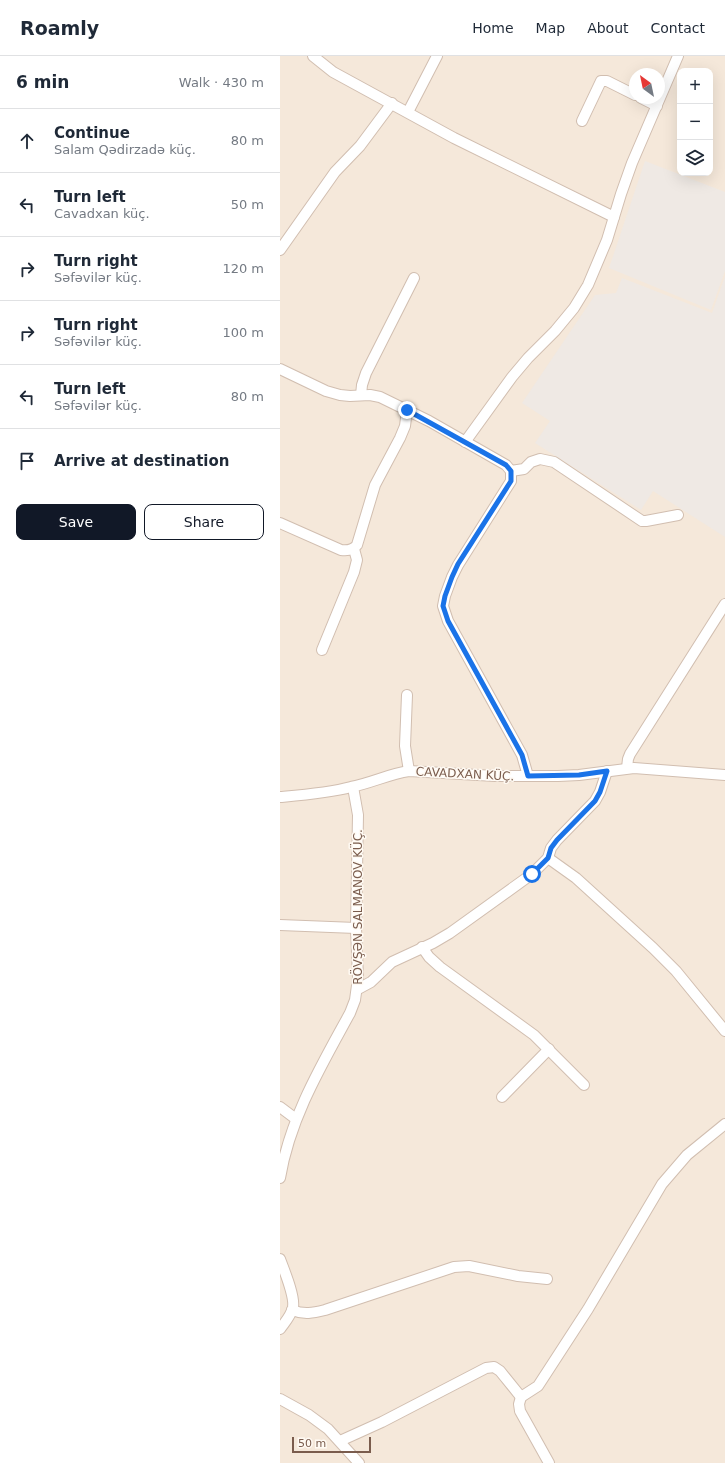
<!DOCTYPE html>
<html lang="en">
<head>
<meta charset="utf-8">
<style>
	:root { --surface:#fff; --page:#f2f2f3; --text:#1f2937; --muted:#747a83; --line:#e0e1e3; --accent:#111827 }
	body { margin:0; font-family:"DejaVu Sans",sans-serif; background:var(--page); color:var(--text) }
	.controls { position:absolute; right:12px; top:12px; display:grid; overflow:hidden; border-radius:8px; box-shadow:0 4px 16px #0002 }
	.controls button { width:36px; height:36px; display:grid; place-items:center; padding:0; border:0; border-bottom:1px solid var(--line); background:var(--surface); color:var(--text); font:20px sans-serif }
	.compass { position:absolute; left:349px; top:12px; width:36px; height:36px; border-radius:50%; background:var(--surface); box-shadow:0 4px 16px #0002; rotate:327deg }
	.scale { position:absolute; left:12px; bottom:10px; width:79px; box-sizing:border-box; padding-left:4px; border:2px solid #7a5c4d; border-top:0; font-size:11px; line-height:14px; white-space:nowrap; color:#7a5c4d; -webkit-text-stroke:3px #fffaf3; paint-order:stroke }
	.stop { position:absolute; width:12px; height:12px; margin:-9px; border:3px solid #1a73e8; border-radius:50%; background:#fff }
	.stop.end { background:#1a73e8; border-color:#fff; box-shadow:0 1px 4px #0008 }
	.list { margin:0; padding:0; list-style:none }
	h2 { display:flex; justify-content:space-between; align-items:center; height:52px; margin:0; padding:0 16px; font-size:17px }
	h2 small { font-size:13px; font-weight:400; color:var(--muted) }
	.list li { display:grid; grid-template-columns:26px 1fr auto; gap:12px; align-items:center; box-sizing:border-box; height:64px; padding:0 16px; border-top:1px solid var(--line) }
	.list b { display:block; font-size:15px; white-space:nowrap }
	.list p { margin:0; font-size:13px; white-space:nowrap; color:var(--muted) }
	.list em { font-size:13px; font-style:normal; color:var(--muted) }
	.actions { display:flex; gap:8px; padding:12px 16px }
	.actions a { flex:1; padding:9px 0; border:1px solid var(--accent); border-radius:8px; text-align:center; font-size:14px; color:var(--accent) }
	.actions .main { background:var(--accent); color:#fff }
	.icon { flex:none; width:22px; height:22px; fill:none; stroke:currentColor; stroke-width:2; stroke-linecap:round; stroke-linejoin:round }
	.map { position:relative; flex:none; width:445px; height:1407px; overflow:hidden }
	header { display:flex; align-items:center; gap:24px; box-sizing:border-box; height:56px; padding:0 20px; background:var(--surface); border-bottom:1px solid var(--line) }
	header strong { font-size:19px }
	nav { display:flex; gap:22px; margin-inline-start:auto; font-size:14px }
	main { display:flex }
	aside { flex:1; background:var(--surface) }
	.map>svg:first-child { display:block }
</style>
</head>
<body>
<header>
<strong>Roamly</strong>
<nav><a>Home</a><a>Map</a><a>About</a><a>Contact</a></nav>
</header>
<main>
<aside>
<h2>6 min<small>Walk · 430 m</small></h2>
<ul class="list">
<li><svg class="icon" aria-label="ahead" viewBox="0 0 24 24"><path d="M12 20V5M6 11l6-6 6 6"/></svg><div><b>Continue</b><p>Salam Qədirzadə küç.</p></div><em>80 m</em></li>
<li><svg class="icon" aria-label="left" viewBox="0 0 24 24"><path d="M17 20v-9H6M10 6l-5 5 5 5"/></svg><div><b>Turn left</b><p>Cavadxan küç.</p></div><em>50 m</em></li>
<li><svg class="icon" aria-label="right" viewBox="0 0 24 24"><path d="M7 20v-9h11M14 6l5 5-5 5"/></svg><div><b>Turn right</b><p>Səfəvilər küç.</p></div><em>120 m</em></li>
<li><svg class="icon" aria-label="right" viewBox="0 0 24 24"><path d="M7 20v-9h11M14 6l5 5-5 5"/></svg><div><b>Turn right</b><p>Səfəvilər küç.</p></div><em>100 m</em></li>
<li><svg class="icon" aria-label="left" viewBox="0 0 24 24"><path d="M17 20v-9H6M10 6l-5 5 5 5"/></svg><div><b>Turn left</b><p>Səfəvilər küç.</p></div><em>80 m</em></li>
<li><svg class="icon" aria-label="arrive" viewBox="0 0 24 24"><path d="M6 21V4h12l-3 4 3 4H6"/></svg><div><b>Arrive at destination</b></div></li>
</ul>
<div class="actions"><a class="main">Save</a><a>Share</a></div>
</aside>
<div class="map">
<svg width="445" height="1407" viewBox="0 0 445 1407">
	<rect width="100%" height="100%" fill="#fdf6ec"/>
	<path fill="#f5e8da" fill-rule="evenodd" d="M0,0h445v1407h-445zM400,15h30v102h-30zM355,18h24v24h-24z"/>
	<g fill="#efe9e4">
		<path d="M365,105l80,31v79l-14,39 -102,-42z"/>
		<path d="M445,220v261l-72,-46 -12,19 -106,-67 15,-22 -28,-18 73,-108 21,-2 6,-15 90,35z"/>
	</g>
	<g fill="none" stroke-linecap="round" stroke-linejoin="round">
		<defs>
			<g id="street">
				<path d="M33,0l20,16 121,66 160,79"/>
				<path d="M361,42l16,8"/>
				<path d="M128,56l29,-56"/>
				<path d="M302,65l19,-40h6l28,14"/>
				<path d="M0,194l55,-78 25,-26 32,-43"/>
				<path d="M0,313l46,22 14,4 10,1 20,-1 10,2 49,24 77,44 5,6v10l-53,84 -6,12 -7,19 -2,10 5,15 74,134 6,21"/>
				<path d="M81,339l1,-10 4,-12 48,-95"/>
				<path d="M185,386l47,-65 16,-19 27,-27 19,-23 14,-23 19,-45 14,-46 11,-31 46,-107"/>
				<path d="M231,415l13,-2 7,-7 9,-3 14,3 88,59h4l32,-6"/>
				<path d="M0,467l61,27c7,1 12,0 16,-5l18,-60 25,-47 5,-12 2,-16"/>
				<path d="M42,594l32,-78 3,-12 -3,-11"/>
				<path d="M127,639l-2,51 4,25"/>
				<path d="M347,712l1,-9 2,-5 95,-150"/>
				<path d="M0,741c23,-2 49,-4 71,-10 20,-4 38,-13 58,-16l86,5h63l21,-1 55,-7 91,7"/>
				<path d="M268,802l28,20 77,70 23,23 49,60"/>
				<path d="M0,869l76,3"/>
				<path d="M142,891l7,10 11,10 94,68 50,50"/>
				<path d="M78,933l13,-7 21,-20 41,-19 17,-10 82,-59 16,-16 3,-10 6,-8 38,-39 5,-9 7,-21"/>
				<path d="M222,1041l47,-48"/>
				<path d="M0,1051l16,12"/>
				<path d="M0,1122c10,-60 41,-112 70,-165l5,-13 3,-22 -2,-50 2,-113 -5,-28"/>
				<path d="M0,1203c4,11 15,37 13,48 -2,9 -8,15 -13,22"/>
				<path d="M12,1254c12,5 21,3 33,0l129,-43 15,-1 49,10 29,3"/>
				<path d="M241,1341l-2,7 1,7 29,52"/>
				<path d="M0,1343l29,16 19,14 31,34"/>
				<path d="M60,1385l42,-19 104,-54 8,-1 6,4 21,26 17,-11 50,-77 74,-125 25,-29 38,-31"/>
			</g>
		</defs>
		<use href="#street" stroke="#d1beb0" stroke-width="12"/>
		<use href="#street" stroke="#fff" stroke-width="10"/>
	</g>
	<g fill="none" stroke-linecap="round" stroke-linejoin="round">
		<path stroke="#1a73e8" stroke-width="5" d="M127,354l99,55 5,6v10l-53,83 -6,13 -7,19 -2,10 5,15 74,134 6,21 51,-1 28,-4 -7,21 -5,9 -38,39 -6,8 -3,10 -16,16"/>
	</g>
	<g text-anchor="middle" stroke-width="3" stroke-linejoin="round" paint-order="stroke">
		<g font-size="12" fill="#7a5c4d" stroke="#fffaf3">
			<text transform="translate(185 718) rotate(3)" y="4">CAVADXAN KÜÇ.</text>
			<text transform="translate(78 851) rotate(-90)" y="4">RÖVŞƏN SALMANOV KÜÇ.</text>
		</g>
	</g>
</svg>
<div class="controls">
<button>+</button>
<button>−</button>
<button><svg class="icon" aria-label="layers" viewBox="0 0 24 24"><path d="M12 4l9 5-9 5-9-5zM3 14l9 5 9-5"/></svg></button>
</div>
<svg class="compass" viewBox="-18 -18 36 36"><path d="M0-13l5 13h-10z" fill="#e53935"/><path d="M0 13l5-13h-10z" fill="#747a83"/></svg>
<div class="scale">50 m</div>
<div class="stop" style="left:252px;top:818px"></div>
<div class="stop end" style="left:127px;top:354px"></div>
</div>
</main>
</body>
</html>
